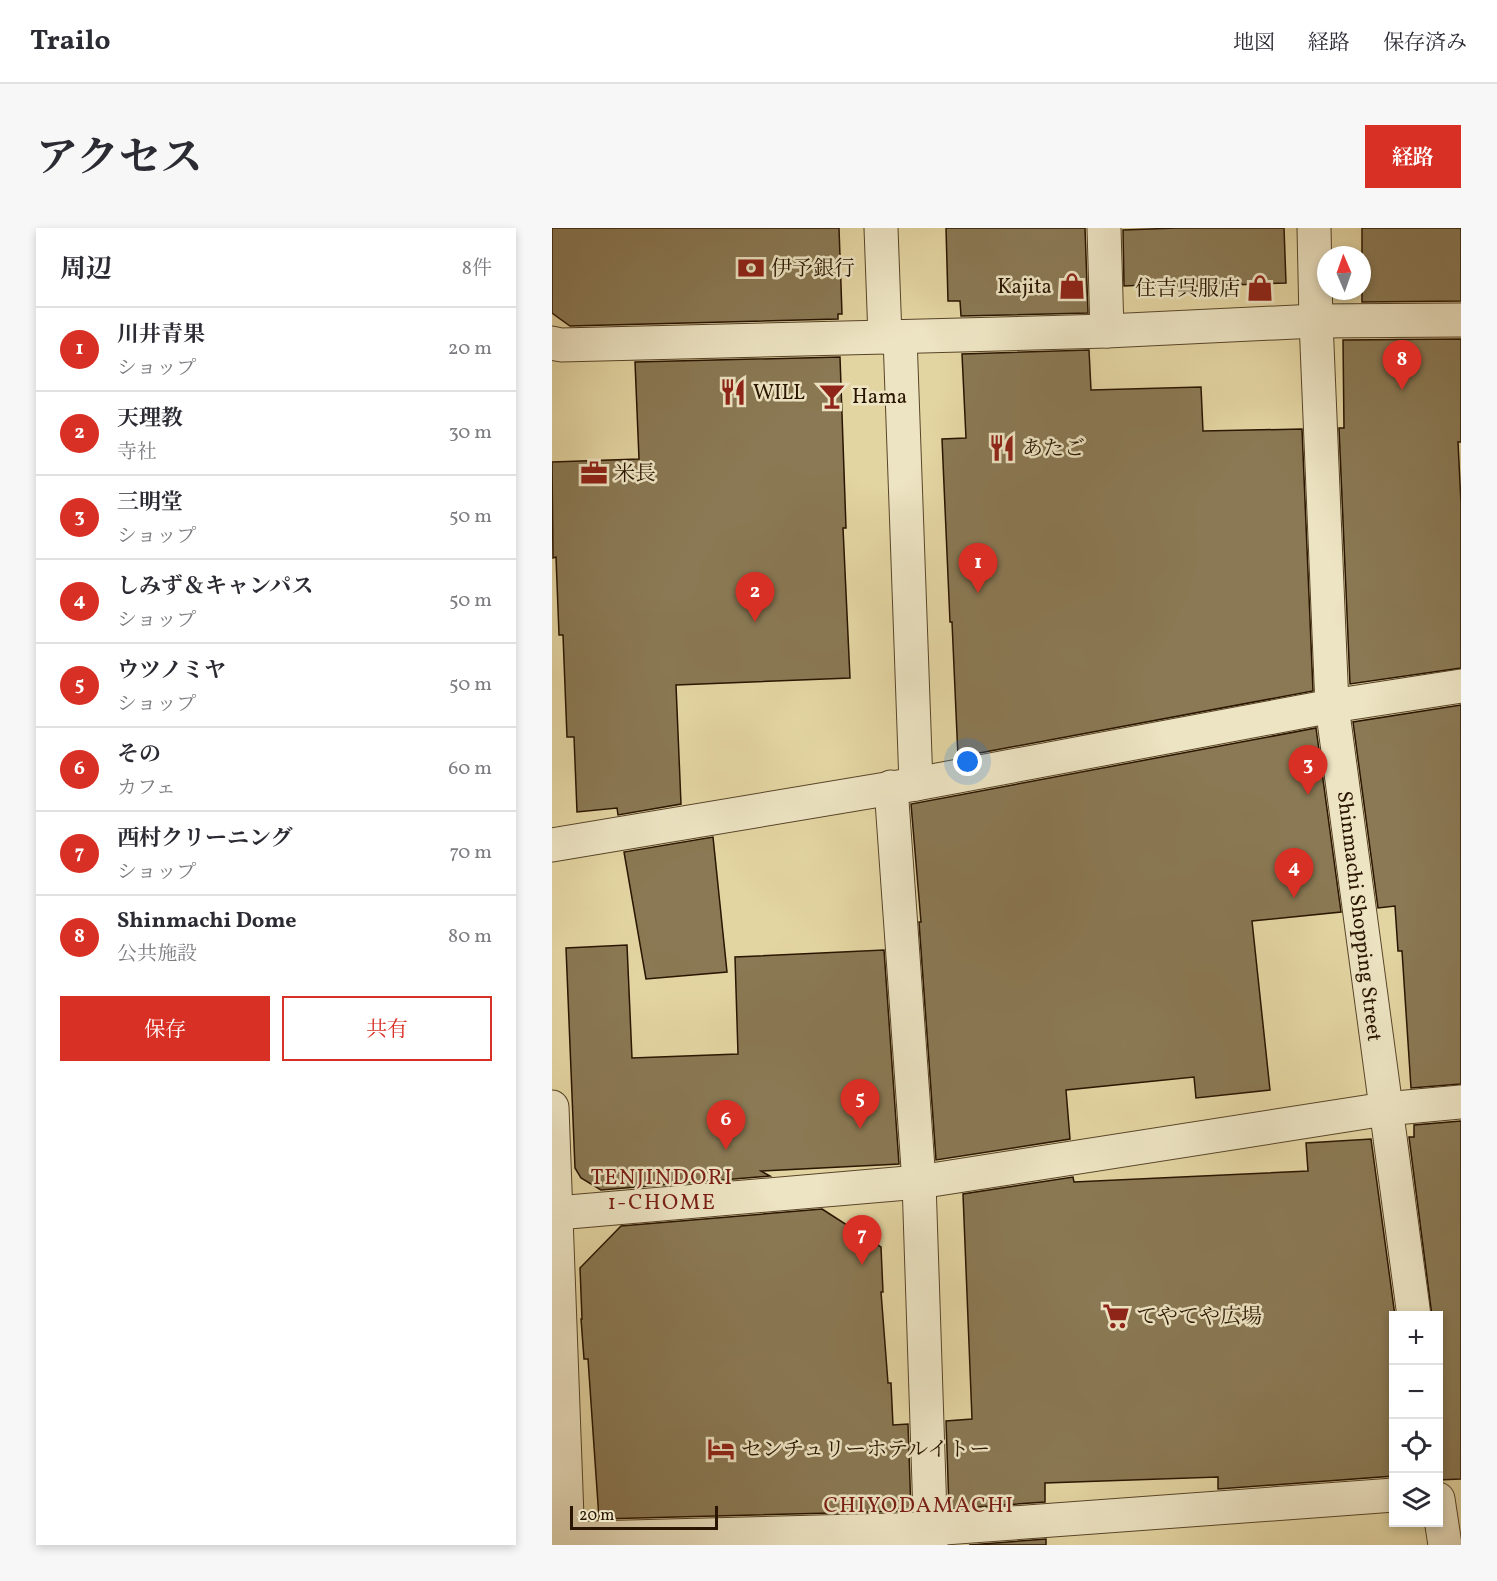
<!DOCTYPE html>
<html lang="ja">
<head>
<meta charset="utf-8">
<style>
	:root { --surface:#fff; --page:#f7f7f7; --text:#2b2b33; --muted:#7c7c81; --line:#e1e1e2; --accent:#d93025 }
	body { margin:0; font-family:Vollkorn,"Noto Serif JP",serif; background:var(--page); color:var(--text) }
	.controls { position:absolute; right:18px; bottom:18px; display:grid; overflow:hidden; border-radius:0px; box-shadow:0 3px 9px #0003 }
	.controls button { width:54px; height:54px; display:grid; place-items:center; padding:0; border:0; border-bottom:2px solid var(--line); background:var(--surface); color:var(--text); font:30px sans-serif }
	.compass { position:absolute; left:765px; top:18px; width:54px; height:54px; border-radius:50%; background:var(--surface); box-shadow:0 3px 9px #0003; rotate:358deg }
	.scale { position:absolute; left:18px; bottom:15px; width:148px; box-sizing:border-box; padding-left:6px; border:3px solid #291500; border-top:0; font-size:16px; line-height:21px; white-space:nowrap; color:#291500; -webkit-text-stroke:4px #ede4c3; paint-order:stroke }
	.you { position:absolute; left:416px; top:534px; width:21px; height:21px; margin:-15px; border:4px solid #fff; border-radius:50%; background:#1a73e8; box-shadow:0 0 0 9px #1a73e833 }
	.badge { display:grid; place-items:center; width:39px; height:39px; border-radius:50%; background:var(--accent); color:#fff; font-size:20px; font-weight:700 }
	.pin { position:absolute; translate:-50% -50px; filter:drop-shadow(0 2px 3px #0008) }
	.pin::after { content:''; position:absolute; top:32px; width:21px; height:18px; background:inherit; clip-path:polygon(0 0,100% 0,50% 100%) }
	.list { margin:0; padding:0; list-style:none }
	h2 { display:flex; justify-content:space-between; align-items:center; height:78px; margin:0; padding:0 24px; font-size:26px }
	h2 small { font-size:20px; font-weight:400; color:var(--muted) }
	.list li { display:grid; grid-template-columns:39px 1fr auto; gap:18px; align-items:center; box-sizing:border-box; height:84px; padding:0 24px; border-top:2px solid var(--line) }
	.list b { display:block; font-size:22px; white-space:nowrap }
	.list p { margin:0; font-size:20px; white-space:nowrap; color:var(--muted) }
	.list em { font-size:20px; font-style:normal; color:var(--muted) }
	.actions { display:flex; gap:12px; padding:18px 24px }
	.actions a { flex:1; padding:14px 0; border:2px solid var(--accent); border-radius:0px; text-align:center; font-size:21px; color:var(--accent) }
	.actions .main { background:var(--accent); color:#fff }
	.icon { flex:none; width:33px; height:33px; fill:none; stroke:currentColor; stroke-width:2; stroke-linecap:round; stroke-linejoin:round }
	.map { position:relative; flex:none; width:909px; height:1317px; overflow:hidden; border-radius:0px }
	header { display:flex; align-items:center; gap:36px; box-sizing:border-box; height:84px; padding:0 30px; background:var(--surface); border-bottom:2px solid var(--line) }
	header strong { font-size:28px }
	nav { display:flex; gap:33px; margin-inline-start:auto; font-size:21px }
	.intro { display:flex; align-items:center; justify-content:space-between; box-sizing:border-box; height:144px; padding:0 36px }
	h1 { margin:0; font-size:42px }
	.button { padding:15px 27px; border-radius:0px; background:var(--accent); color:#fff; font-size:21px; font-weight:700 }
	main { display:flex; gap:36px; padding:0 36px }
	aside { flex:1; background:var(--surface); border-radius:0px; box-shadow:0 3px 9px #0003 }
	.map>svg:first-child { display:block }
</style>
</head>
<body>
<header>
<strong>Trailo</strong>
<nav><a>地図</a><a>経路</a><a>保存済み</a></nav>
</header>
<div class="intro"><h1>アクセス</h1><a class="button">経路</a></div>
<main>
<aside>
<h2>周辺<small>8件</small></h2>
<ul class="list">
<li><span class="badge">1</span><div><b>川井青果</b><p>ショップ</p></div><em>20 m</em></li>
<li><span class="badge">2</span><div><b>天理教</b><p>寺社</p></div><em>30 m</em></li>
<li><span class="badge">3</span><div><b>三明堂</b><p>ショップ</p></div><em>50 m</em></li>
<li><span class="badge">4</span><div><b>しみず＆キャンパス</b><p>ショップ</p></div><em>50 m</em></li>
<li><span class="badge">5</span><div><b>ウツノミヤ</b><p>ショップ</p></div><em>50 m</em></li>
<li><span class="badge">6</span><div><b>その</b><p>カフェ</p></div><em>60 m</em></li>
<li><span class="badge">7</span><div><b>西村クリーニング</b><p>ショップ</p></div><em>70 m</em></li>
<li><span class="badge">8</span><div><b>Shinmachi Dome</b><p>公共施設</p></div><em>80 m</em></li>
</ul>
<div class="actions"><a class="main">保存</a><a>共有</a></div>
</aside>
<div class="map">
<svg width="909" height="1317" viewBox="0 0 909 1317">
	<rect width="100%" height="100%" fill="#e3d5a2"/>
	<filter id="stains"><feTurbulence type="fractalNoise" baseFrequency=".00333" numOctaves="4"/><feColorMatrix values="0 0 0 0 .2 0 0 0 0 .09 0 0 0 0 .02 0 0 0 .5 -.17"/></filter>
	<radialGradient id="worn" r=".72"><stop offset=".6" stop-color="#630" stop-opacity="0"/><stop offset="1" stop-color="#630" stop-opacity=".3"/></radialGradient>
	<g fill="#8a7954" stroke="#291500" stroke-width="1.5">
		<path d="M0,0h287l3,86h-4v5l-268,7 -18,-13z"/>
		<path d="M394,0h139l3,85 -127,3 -1,-15h-12z"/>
		<path d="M625,0h107l2,55 -81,3h-35v-2l-46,2 -1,-56z"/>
		<path d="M810,0h99v73l-99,1z"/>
		<path d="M909,111v103h-3l3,61v165l-111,16 -11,-256h5l-1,-88z"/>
		<path d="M537,122l2,40 110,-3 2,44 99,-2 11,262 -355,66 -6,-135h-2l-8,-183 24,-1 -4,-84z"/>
		<path d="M288,129l6,171h-3l7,150 -174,7 5,119 -63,11 -1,-7 -40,4 -3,-75h-7l-4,-102h-4l-3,-78 -3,1 -1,-96 87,-3 -4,-97z"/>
		<path d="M909,477v379l-50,4 -9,-137h-4l-3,-45 -17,2 -25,-186z"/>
		<path d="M764,500l25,184 -89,9 18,169 -74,8 -2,-21 -128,13 4,49 -134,21 -17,-238h2l-10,-118z"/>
		<path d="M161,609l14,135 -81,7 -22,-127z"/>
		<path d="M75,717l5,113 106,-4 -3,-97 149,-7 15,214 -138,7 9,5 -169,14 -20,-12 -6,-10 -9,-220z"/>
		<path d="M909,893v358l-23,1v-164h-6l-23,-179h5v-12z"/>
		<path d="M819,911l24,177h-1v160l-176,13v-12l-173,6v19l-96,7 -3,-88 26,-2 -9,-225 110,-17 1,5 234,-11 -2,-28z"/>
		<path d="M270,981l59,38 2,45h-2l7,91h3l2,42 15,-1 3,87 -312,8 -11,-160h-4l-3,-40h1l-2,-51 41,-42z"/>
		<path d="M494,1311v6h-77z"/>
	</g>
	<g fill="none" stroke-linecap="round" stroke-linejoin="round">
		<defs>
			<g id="minor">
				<path d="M329,0l4,109"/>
				<path d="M552,0l3,103"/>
				<path d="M762,0l2,93 16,385 82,610"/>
				<path d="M348,109l16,447"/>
				<path d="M0,115l9,2 324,-8 222,-6 209,-10 145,-1"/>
				<path d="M339,559l28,395 12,363"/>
				<path d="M0,617l364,-61 416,-78 129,-20"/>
				<path d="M0,879l16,438"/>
				<path d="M0,984l5,1 362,-31 466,-73 76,-7"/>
				<path d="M886,1271l7,46"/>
				<path d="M0,1311l379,-10 463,-34"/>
			</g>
		</defs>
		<use href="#minor" stroke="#584528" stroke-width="35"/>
		<use href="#minor" stroke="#ede4c3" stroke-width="33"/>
	</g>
	<defs>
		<symbol id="bank-bare" viewBox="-9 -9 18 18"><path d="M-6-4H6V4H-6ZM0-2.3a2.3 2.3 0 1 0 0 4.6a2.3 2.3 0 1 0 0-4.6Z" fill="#8f2418" stroke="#ede4c3" stroke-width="2.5" paint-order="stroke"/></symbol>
		<symbol id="shop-bare" viewBox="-9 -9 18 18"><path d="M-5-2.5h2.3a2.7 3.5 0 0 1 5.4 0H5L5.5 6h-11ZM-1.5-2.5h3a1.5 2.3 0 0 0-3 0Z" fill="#8f2418" stroke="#ede4c3" stroke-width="2.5" paint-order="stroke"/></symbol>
		<symbol id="restaurant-bare" viewBox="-9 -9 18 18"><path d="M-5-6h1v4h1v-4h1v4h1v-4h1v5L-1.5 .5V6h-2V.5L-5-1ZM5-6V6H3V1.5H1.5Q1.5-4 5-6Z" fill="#8f2418" stroke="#ede4c3" stroke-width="2.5" paint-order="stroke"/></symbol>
		<symbol id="bar-bare" viewBox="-9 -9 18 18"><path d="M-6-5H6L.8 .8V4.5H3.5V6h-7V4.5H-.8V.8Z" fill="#8f2418" stroke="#ede4c3" stroke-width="2.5" paint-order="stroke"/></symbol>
		<symbol id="office-bare" viewBox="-9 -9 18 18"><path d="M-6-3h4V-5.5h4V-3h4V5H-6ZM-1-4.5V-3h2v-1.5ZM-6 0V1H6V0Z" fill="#8f2418" stroke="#ede4c3" stroke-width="2.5" paint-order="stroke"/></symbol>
		<symbol id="supermarket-bare" viewBox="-9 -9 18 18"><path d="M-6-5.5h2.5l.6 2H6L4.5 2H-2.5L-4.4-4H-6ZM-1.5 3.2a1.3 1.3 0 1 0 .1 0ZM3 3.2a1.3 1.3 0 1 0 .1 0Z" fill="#8f2418" stroke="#ede4c3" stroke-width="2.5" paint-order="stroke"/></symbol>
		<symbol id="hotel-bare" viewBox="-9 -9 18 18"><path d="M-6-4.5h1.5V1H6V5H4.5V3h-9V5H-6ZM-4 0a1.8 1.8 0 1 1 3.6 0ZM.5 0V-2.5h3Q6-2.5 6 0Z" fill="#8f2418" stroke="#ede4c3" stroke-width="2.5" paint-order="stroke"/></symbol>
	</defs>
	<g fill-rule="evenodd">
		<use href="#bank-bare" x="180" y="21" width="38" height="38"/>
		<use href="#shop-bare" x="501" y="39" width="38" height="38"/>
		<use href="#shop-bare" x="689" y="41" width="38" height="38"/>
		<use href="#restaurant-bare" x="162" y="145" width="38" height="38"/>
		<use href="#bar-bare" x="261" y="149" width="38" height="38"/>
		<use href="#restaurant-bare" x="431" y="201" width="38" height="38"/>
		<use href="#office-bare" x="23" y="226" width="38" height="38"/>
		<use href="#supermarket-bare" x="545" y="1069" width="38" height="38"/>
		<use href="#hotel-bare" x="150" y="1202" width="38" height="38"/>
	</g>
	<g text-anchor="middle" stroke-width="5" stroke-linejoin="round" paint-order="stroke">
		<g font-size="21" fill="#291500" stroke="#ede4c3" text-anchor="start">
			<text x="219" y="47">伊予銀行</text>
			<text x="500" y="65" text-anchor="end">Kajita</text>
			<text x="688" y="67" text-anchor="end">住吉呉服店</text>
			<text x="201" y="171">WILL</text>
			<text x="300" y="175">Hama</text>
			<text x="470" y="227">あたご</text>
			<text x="62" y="252">米長</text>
			<text x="584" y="1095">てやてや広場</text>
			<text x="189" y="1228">センチュリーホテルイトー</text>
		</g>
		<g font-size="21" fill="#291500" stroke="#ede4c3">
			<text transform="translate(808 688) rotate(83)" y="7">Shinmachi Shopping Street</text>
		</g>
		<g font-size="22" letter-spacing="1.5" fill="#7a1f14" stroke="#ede4c3">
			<text x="110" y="956">TENJINDORI<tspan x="110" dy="25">1-CHOME</tspan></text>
			<text x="367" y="1284">CHIYODAMACHI</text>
		</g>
	</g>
	<rect width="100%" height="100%" filter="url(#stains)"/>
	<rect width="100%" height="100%" fill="url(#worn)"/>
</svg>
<div class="controls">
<button>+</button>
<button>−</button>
<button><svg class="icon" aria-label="locate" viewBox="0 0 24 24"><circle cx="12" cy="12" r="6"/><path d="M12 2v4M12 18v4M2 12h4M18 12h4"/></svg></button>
<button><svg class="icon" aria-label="layers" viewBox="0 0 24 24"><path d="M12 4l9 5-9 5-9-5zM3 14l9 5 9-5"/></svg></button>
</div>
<svg class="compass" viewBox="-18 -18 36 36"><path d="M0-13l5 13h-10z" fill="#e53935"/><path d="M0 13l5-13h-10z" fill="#7c7c81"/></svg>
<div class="scale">20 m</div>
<div class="you"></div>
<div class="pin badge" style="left:426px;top:365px">1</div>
<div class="pin badge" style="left:203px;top:394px">2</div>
<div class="pin badge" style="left:756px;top:567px">3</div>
<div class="pin badge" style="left:742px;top:670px">4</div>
<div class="pin badge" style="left:308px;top:901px">5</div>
<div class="pin badge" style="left:174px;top:922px">6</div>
<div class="pin badge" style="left:310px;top:1037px">7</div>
<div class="pin badge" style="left:850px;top:162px">8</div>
</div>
</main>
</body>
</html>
